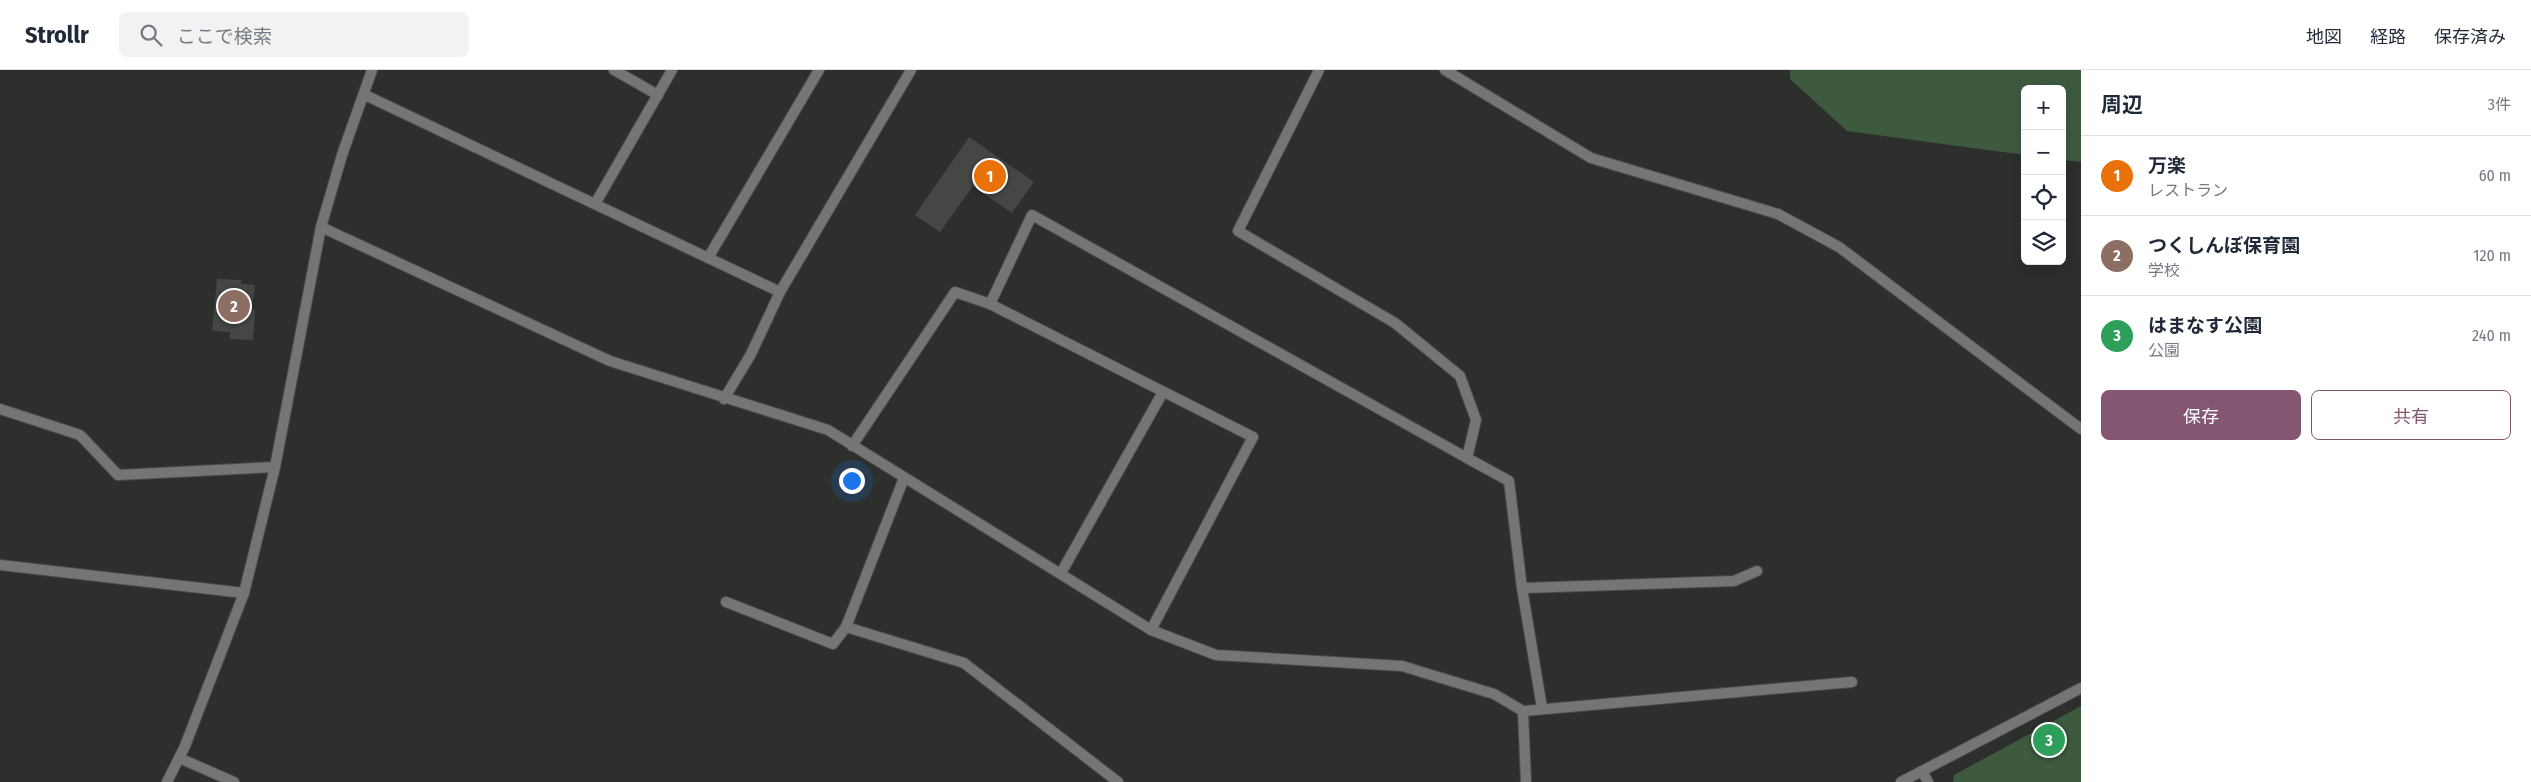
<!DOCTYPE html>
<html lang="ja">
<head>
<meta charset="utf-8">
<style>
	:root { --surface:#fff; --page:#f2f2f3; --text:#1f2937; --muted:#747a83; --line:#e0e1e3; --accent:#845672 }
	body { margin:0; font-family:"Fira Sans Condensed","Noto Sans JP",sans-serif; background:var(--page); color:var(--text) }
	.controls { position:absolute; right:15px; top:15px; display:grid; overflow:hidden; border-radius:8px; box-shadow:0 5px 20px #0002 }
	.controls button { width:45px; height:45px; display:grid; place-items:center; padding:0; border:0; border-bottom:1px solid var(--line); background:var(--surface); color:var(--text); font:25px sans-serif }
	.you { position:absolute; left:851px; top:410px; width:18px; height:18px; margin:-12px; border:4px solid #fff; border-radius:50%; background:#1a73e8; box-shadow:0 0 0 8px #1a73e833 }
	.badge { display:grid; place-items:center; width:32px; height:32px; border-radius:50%; background:var(--accent); color:#fff; font-size:16px; font-weight:700 }
	.pin { position:absolute; translate:-50% -50%; border:2px solid #fff; box-shadow:0 1px 5px #0006 }
	.list { margin:0; padding:0; list-style:none }
	h2 { display:flex; justify-content:space-between; align-items:center; height:65px; margin:0; padding:0 20px; font-size:21px }
	h2 small { font-size:16px; font-weight:400; color:var(--muted) }
	.list li { display:grid; grid-template-columns:32px 1fr auto; gap:15px; align-items:center; box-sizing:border-box; height:80px; padding:0 20px; border-top:1px solid var(--line) }
	.list b { display:block; font-size:19px; white-space:nowrap }
	.list p { margin:0; font-size:16px; white-space:nowrap; color:var(--muted) }
	.list em { font-size:16px; font-style:normal; color:var(--muted) }
	.actions { display:flex; gap:10px; padding:15px 20px }
	.actions a { flex:1; padding:11px 0; border:1px solid var(--accent); border-radius:8px; text-align:center; font-size:18px; color:var(--accent) }
	.actions .main { background:var(--accent); color:#fff }
	.icon { flex:none; width:28px; height:28px; fill:none; stroke:currentColor; stroke-width:2; stroke-linecap:round; stroke-linejoin:round }
	.map { position:relative; flex:none; width:2081px; height:712px; overflow:hidden }
	header { display:flex; align-items:center; gap:30px; box-sizing:border-box; height:70px; padding:0 25px; background:var(--surface); border-bottom:1px solid var(--line) }
	header strong { font-size:24px }
	nav { display:flex; gap:28px; margin-inline-start:auto; font-size:18px }
	.search { width:350px; height:45px; background:var(--page); display:flex; align-items:center; gap:12px; box-sizing:border-box; padding:0 18px; border-radius:8px; color:var(--muted); font-size:19px }
	main { display:flex }
	aside { flex:1; background:var(--surface) }
	.map>svg:first-child { display:block }
</style>
</head>
<body>
<header>
<strong>Strollr</strong>
<div class="search"><svg class="icon" aria-label="search" viewBox="0 0 24 24"><circle cx="10" cy="10" r="6"/><path d="M15 15l6 6"/></svg>ここで検索</div>
<nav><a>地図</a><a>経路</a><a>保存済み</a></nav>
</header>
<main>
<div class="map">
<svg width="2081" height="712" viewBox="0 0 2081 712">
	<rect width="100%" height="100%" fill="#2c2f2c"/>
	<g fill="#3d5a3f">
		<path d="M1790,0h291v92l-19,-2v-71h-37v66l-178,-24 -57,-52z"/>
		<path d="M2081,636v76h-128l1,-7z"/>
	</g>
	<g fill="#444744">
		<path d="M969,67l65,45 -22,31 -39,-27 -33,46 -25,-17z"/>
		<path d="M217,209l24,1v4l14,1 -3,23 3,2 -2,30 -23,-1v-7l-18,-1z"/>
	</g>
	<g fill="none" stroke-linecap="round" stroke-linejoin="round">
		<defs>
			<g id="service">
				<path d="M780,222l131,-222"/>
				<path d="M852,376l103,-154 35,12"/>
				<path d="M1061,503l102,-181"/>
				<path d="M1522,518l212,-7 23,-10"/>
				<path d="M726,532l107,42 13,-17"/>
				<path d="M1151,560l102,-193 -263,-133 42,-89 435,243"/>
			</g>
			<g id="minor">
				<path d="M614,0l44,25"/>
				<path d="M1319,0l-81,161 157,92 65,53 16,44 -9,38 42,23 13,107 20,120"/>
				<path d="M1445,0l146,88 187,56 61,33 242,182"/>
				<path d="M365,25l415,197 -29,62 -27,45"/>
				<path d="M595,134l77,-134"/>
				<path d="M321,157l289,134 218,69 323,200 65,25 186,11 92,28 29,17 329,-29"/>
				<path d="M708,188l111,-188"/>
				<path d="M0,339l80,26 38,40 157,-8"/>
				<path d="M904,408l-58,149 118,36 154,119"/>
				<path d="M0,495l244,28"/>
				<path d="M1523,641l3,71"/>
				<path d="M179,688l55,24"/>
				<path d="M1922,701l6,11"/>
				<path d="M1901,712l180,-94"/>
			</g>
			<path id="tertiary" d="M167,712l18,-36 59,-153 31,-126 46,-240 21,-72 30,-85"/>
		</defs>
		<use href="#service" stroke="#4a4d4a" stroke-width="12"/>
		<use href="#minor" stroke="#4a4d4a" stroke-width="12"/>
		<use href="#tertiary" stroke="#4a4d4a" stroke-width="12"/>
		<use href="#service" stroke="#747674" stroke-width="10"/>
		<use href="#minor" stroke="#747674" stroke-width="10"/>
		<use href="#tertiary" stroke="#747674" stroke-width="10"/>
	</g>
</svg>
<div class="controls">
<button>+</button>
<button>−</button>
<button><svg class="icon" aria-label="locate" viewBox="0 0 24 24"><circle cx="12" cy="12" r="6"/><path d="M12 2v4M12 18v4M2 12h4M18 12h4"/></svg></button>
<button><svg class="icon" aria-label="layers" viewBox="0 0 24 24"><path d="M12 4l9 5-9 5-9-5zM3 14l9 5 9-5"/></svg></button>
</div>
<div class="you"></div>
<div class="pin badge" style="left:990px;top:106px;background:#e8710a">1</div>
<div class="pin badge" style="left:234px;top:236px;background:#8d6e63">2</div>
<div class="pin badge" style="left:2049px;top:670px;background:#2e9e5b">3</div>
</div>
<aside>
<h2>周辺<small>3件</small></h2>
<ul class="list">
<li><span class="badge" style="background:#e8710a">1</span><div><b>万楽</b><p>レストラン</p></div><em>60 m</em></li>
<li><span class="badge" style="background:#8d6e63">2</span><div><b>つくしんぼ保育園</b><p>学校</p></div><em>120 m</em></li>
<li><span class="badge" style="background:#2e9e5b">3</span><div><b>はまなす公園</b><p>公園</p></div><em>240 m</em></li>
</ul>
<div class="actions"><a class="main">保存</a><a>共有</a></div>
</aside>
</main>
</body>
</html>
